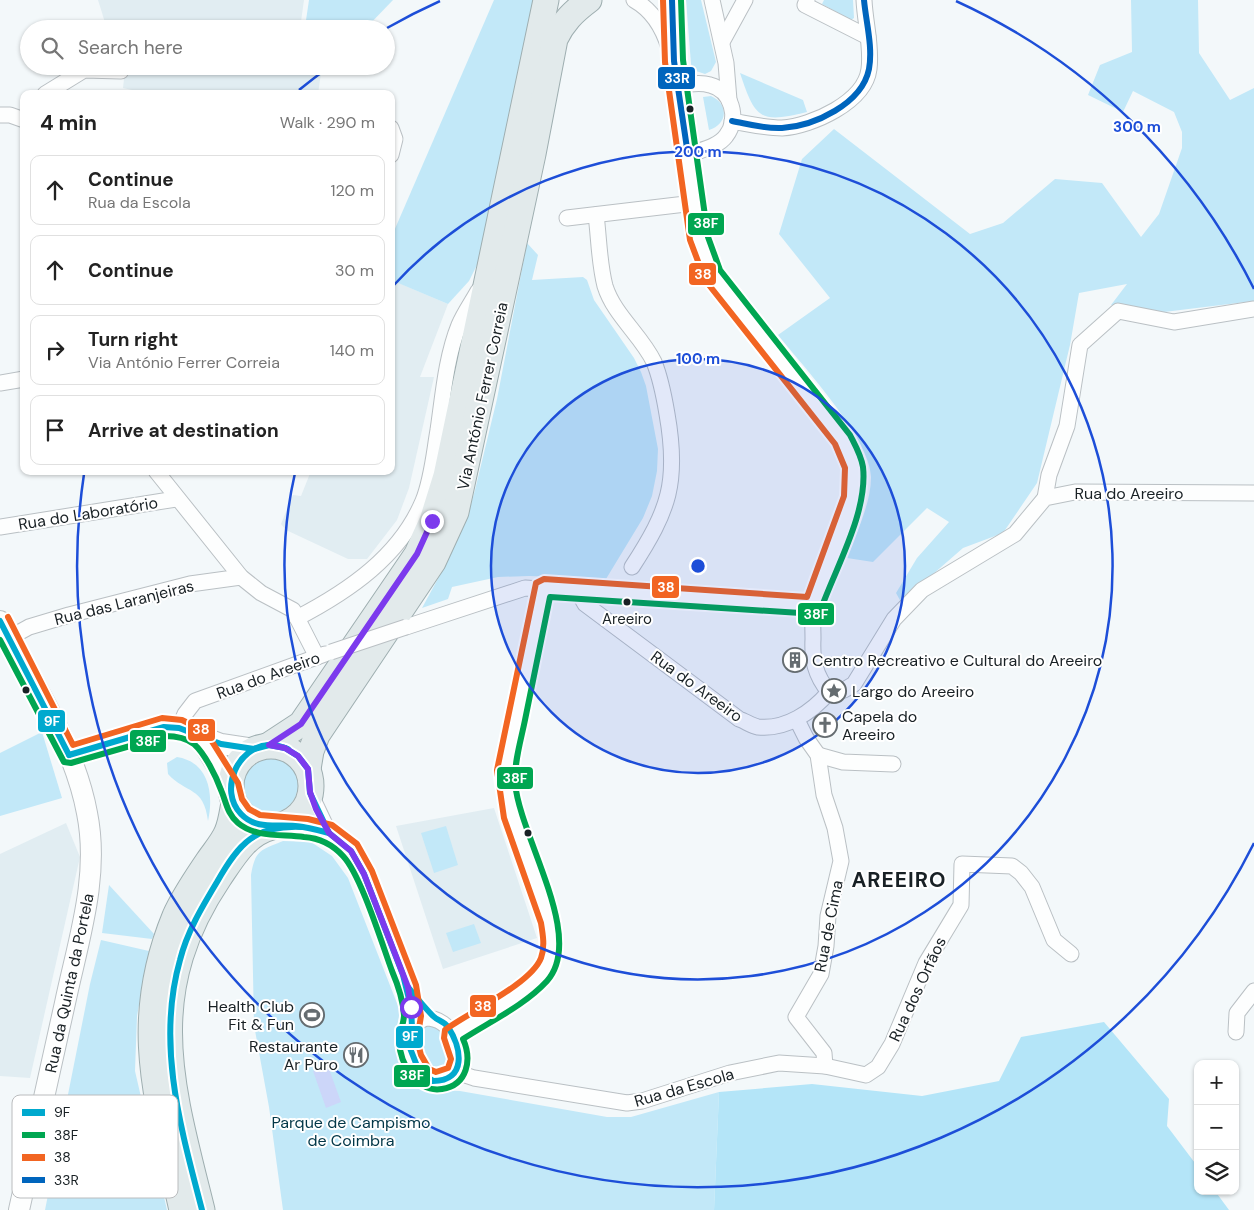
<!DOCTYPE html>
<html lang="en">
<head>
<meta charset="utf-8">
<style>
	:root { --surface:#fff; --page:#f6f6f6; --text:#222; --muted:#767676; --line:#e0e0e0 }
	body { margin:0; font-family:"DM Sans",sans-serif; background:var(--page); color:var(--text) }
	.controls { position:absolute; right:15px; bottom:15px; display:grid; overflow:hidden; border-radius:10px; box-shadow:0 1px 4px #0004 }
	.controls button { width:45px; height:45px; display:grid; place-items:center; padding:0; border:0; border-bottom:1px solid var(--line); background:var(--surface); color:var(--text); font:25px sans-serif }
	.stop { position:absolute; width:15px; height:15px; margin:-11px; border:4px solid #7c3aed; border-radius:50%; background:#fff }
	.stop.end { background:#7c3aed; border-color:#fff; box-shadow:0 1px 5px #0008 }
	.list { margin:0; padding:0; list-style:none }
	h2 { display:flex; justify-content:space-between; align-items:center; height:65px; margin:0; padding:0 20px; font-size:21px }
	h2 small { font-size:16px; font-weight:400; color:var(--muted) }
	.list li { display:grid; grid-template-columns:32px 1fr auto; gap:15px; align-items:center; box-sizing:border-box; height:70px; margin:0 10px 10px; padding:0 10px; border:1px solid var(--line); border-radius:10px }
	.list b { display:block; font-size:19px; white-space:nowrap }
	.list p { margin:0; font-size:16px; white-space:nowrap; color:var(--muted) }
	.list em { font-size:16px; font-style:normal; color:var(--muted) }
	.icon { flex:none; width:28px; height:28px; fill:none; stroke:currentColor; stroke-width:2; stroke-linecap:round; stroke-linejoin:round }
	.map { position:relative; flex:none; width:1254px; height:1210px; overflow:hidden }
	.search { position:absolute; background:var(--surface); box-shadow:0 1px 4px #0004; left:20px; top:20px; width:375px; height:55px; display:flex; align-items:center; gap:12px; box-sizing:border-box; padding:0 18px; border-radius:28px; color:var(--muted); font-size:19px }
	.panel { position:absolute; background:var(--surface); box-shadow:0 1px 4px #0004; left:20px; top:90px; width:375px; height:385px; border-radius:10px }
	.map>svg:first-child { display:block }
</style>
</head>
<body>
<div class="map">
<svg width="1254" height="1210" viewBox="0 0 1254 1210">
	<rect width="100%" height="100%" fill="#f3f8fa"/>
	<g fill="#e1edf2">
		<path d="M98,0h206l-4,29h-193z"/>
		<path d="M120,66h202l-4,28h-168l-27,-6 1,-9z"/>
		<path d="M394,281l54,23 -28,73h14l-25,111 -12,32 -30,39h-19l-62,-29 -5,-6 12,-29 8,1 10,-25h80v-181z"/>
		<path d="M494,808l43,130 -94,31 -47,-143z"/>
		<path d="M66,823l14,34 -50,221 -30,-2v-222z"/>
	</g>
	<g fill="#c2e8f8">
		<path d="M309,0h84l-28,29 -60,-2z"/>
		<path d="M494,0h39l-54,261 -10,20 -21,23 -57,-24v-42z"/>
		<path d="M686,0h15l15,62 -5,9 -6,3 -12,-4 -2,-6z"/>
		<path d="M824,0h29l1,18 -3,2 -29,-16z"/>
		<path d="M1131,0h67l1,53 31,47 24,-12v213l-90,11 -53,-7 16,-21 -48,9 -9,52 -33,138 -34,50 -40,15 -62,54 -5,-9 21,-35 32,-36 -22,-14 -54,54 -26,-4c9,-25 24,-54 24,-81 0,-37 -68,-111 -93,-142l52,-37 -51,-64 23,-75 32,-30 136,105 33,-11 52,-44 47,4 39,54 18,-23 23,-66v-16l-8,-20 -41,-21 -10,21 -35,-17 12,-30 32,-13z"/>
		<path d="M740,73l63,27 4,12c-48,12 -52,6 -67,-39z"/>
		<path d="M711,96c18,8 17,28 -2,34l-6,-33z"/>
		<path d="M527,243l11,12 -6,25 51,-3 4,3 7,20 40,58 7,14 5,14 12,63 -1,22 -5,25 -9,22 -37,61 -77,-3 -31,1 -46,10 -4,12 -26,9 25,-46 21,-47 7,-25 22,-91z"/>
		<path d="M42,732l20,66 -62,18v-63z"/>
		<circle cx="270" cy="785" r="28"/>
		<path d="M177,757c32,5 37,37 31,64 -4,-35 -22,-27 -40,-47l-1,-11z"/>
		<path d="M446,826l12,39 -24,8 -13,-40z"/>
		<path d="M283,841l28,1 21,14 16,22 52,133 -5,32 12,32 15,15 38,1 147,26h24l88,-25 -5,118h-431l-14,-103 -15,-82 -3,-150c4,-25 10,-25 32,-34z"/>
		<path d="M109,885l45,49 -2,5 -50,-6z"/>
		<path d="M474,924l7,19 -28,9 -7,-19z"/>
		<path d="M101,940l48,11 -12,65 -2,55 32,139h-122l45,-226z"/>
		<path d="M428,1025c20,0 26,26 22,42 -16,16 -33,-6 -35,-23 0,-4 2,-9 3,-12z"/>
	</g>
	<path fill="#b4e5f8" d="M1104,1022l65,77 -2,27 31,41v24h17l14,19h-515l5,-118 93,-8 110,12 77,-15 22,-44z"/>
	<path fill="#ccd6f9" d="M328,1066l13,36 -15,6 -13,-37z"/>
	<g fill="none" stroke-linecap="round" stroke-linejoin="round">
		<defs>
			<g id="minor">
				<path d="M634,0c18,10 29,28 35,48"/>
				<path d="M672,0l2,61 25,178 5,18 8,18 130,164c8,15 15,29 13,47 -4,41 -33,78 -41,119 -2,10 -1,23 -1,34 -1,21 2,36 16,53"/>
				<path d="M712,0l14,63 3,37"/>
				<path d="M807,0l-2,5 63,32"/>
				<path d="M722,42l23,-42"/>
				<path d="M678,86c10,-2 22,-4 32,-1 21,5 30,33 16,51 -8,11 -26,14 -38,19"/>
				<path d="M45,94l39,-24 37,1"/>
				<path d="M0,115h10l14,5"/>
				<path d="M732,121c17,3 33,7 50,7 30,-2 83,-26 87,-59 3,-23 -4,-46 -5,-69"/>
				<path d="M391,128l4,11 -4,16"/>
				<path d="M596,215c3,23 3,48 9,71 9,29 36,49 49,76 7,17 10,34 13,52 12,68 2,96 -35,153"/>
				<path d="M567,218l127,-15"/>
				<path d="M0,383l24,-4"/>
				<path d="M156,471l85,106 20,16 32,17 24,47"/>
				<path d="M1045,498l4,-23 18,-49 13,-81 38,-34 56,11 80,-13"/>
				<path d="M0,527l176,-28"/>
				<path d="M577,590l8,14 154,115c6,2 13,7 19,8 28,3 54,-15 71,-35l15,-2 10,-6 40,-65 28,-29 93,-56 30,-36 30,-6 179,1"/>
				<path d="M297,618c52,-27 103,-62 126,-117 9,-22 11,-48 15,-71 5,-34 8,-73 21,-105 5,-12 13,-23 19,-34"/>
				<path d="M406,627l119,-39 288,18"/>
				<path d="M9,638l20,-11 40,-12 121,-31 51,-7"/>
				<path d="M797,720l9,18 12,17 6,40 11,33 6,33 -13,55 -2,30 -5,28 -25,43 28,36 1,13"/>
				<path d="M179,728l6,-14 10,-13 130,-47"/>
				<path d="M818,755l25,7 50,2"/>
				<path d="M310,793l19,40 22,18 13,23 44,113 3,20 1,20"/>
				<path d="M282,825l47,8"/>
				<path d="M426,1018c25,0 40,32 30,54l-14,9c-30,-1 -49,-51 -16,-63z"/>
				<path d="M1236,1032l1,-19 17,-22"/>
				<path d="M452,1036l77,-50c10,-9 19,-17 22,-31 5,-23 -5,-45 -13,-66 -13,-38 -32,-78 -32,-119l37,-182"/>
				<path d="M456,1072l18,6 153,25 15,-2 88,-28 49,-10 46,3 41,9 12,-8 14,-23 34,-81 35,-58 1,-41 50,2 9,7 11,14 22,53 17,14"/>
			</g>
			<g id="tertiary">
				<path d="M0,621c32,59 75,126 87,192 13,64 -9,128 -22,190 -15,69 -30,138 -46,207"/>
				<path d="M199,737l31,50"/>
				<path d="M69,755l95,-28 15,1 42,16 33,5"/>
			</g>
			<g id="primary">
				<path d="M269,745l32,-21 116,-170 15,-33 14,-45 100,-476"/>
				<circle cx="271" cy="786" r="40"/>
				<path d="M308,769l3,-18 6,-16 116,-173 23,-50 77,-358 22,-115c8,-17 18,-27 34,-39"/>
				<path d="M182,1210c-24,-108 -52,-185 -7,-294 9,-20 21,-37 33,-55 6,-9 15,-19 19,-29 4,-9 5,-19 7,-29"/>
				<path d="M202,1210c-31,-125 -61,-216 17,-332 15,-22 27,-44 53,-51"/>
			</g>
		</defs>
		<use href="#minor" stroke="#bac0c4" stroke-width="17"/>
		<use href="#tertiary" stroke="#bac0c4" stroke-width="22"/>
		<use href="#primary" stroke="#9eaeb0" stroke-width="27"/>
		<use href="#minor" stroke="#fdfefe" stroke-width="15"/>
		<use href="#tertiary" stroke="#fdfefe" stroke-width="20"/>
		<use href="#primary" stroke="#e2eaeb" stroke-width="25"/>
		<defs>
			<path id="minor-bridge" d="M331,652l75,-25"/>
		</defs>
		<use href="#minor-bridge" stroke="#bac0c4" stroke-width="17" stroke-linecap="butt"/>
		<use href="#minor-bridge" stroke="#fdfefe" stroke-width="15"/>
		<defs>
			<g id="bus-1">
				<path d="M0,621l69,134"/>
				<path d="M288,749c-6,-2 -13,-5 -19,-4 -31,1 -51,45 -28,69 15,16 35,10 54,12 12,1 23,4 34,7"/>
				<path d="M69,755l95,-28 15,1 42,16 33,5 15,-4 16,3 13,8 10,13 2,24 19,40 22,18 13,23 39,101 8,32 1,20 -4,16 11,28 14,10c34,0 29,-33 15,-54 -4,-6 -10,-6 -15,-11 -9,-9 -17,-19 -25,-29"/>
				<path d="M202,1210c-21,-81 -46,-166 -22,-250 7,-28 22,-53 37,-78 22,-39 38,-57 85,-55"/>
			</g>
			<path id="bus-2" d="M0,640l64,122 7,1 94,-27c9,0 21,2 29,8 11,10 22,32 27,46 5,11 6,24 17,33 18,15 44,11 66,14 15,1 28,7 39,19 18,19 39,88 49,115 6,14 11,29 12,44 0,9 -5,17 -5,26 1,22 17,52 43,48 26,-4 30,-30 21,-50 28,-18 62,-34 84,-58 39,-44 -27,-143 -32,-198 -1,-21 6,-43 10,-63 8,-41 17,-82 25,-123l266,17 5,-5c15,-42 47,-97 42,-142 -2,-12 -8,-22 -13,-32l-130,-165 -12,-33 -25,-177 -2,-60"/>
			<path id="bus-3" d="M8,617l65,128 89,-27 20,2 24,12 32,51 4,16 7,10 11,6 48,4 24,6 25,19 15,27 44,114 5,31 -4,24 4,15 8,14 7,3 12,-4 3,-9 -7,-21 1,-8c24,-18 86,-46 96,-72 4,-11 2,-23 0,-35l-37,-105 -7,-48 39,-187 8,-4 263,18 37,-101 1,-28 -10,-24 -130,-164 -15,-40 -25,-178 -2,-62"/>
			<g id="bus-4">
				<path d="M672,0l2,61 14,94"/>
				<path d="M732,121c16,3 33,8 50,7 32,-2 80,-24 87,-59 4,-22 -3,-47 -5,-69"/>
			</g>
		</defs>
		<use href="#bus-1" stroke="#fff" stroke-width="10"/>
		<use href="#bus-2" stroke="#fff" stroke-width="10"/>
		<use href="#bus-3" stroke="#fff" stroke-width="10"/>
		<use href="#bus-4" stroke="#fff" stroke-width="10"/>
		<use href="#bus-1" stroke="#00a9ce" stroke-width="6"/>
		<use href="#bus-2" stroke="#00a651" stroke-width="6"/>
		<use href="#bus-3" stroke="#f26522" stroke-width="6"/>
		<use href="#bus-4" stroke="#0065bd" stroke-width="6"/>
	</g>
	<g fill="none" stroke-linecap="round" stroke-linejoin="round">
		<path stroke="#7c3aed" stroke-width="6" d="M411,1007l-3,-20 -44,-113 -13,-23 -22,-18 -13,-24 -6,-17 -2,-23 -10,-13 -13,-8 -16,-3 32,-21 116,-170 15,-33"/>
	</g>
	<circle cx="698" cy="566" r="207" fill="#1d4ed8" fill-opacity=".12"/>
	<g fill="none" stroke="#1d4ed8" stroke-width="2.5">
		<circle cx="698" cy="566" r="207"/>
		<path d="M393 286A414 414 0 1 1 295 473"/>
		<path d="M1254 843A621 621 0 0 1 84 474M299 90A621 621 0 0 1 329 67M387 28A621 621 0 0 1 440 1M956 1A621 621 0 0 1 1254 289"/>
	</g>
	<defs>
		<symbol id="building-ring" viewBox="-11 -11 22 22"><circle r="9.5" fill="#fff" stroke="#656c70" stroke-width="1.5"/><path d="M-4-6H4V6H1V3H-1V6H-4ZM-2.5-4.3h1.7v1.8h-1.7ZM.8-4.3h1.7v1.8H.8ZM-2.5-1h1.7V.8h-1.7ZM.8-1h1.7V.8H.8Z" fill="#656c70"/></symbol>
		<symbol id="sight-ring" viewBox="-11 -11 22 22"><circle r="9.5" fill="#fff" stroke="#656c70" stroke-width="1.5"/><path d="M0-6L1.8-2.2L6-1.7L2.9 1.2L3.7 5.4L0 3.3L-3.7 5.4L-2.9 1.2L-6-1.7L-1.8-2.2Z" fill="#656c70"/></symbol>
		<symbol id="church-ring" viewBox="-11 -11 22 22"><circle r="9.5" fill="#fff" stroke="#656c70" stroke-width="1.5"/><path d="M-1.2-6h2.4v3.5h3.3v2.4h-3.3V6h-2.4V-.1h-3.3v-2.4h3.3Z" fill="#656c70"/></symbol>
		<symbol id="stadium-ring" viewBox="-11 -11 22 22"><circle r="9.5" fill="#fff" stroke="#656c70" stroke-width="1.5"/><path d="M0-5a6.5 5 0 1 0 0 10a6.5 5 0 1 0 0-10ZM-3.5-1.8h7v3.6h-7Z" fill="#656c70"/></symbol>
		<symbol id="restaurant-ring" viewBox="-11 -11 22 22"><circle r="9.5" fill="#fff" stroke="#656c70" stroke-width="1.5"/><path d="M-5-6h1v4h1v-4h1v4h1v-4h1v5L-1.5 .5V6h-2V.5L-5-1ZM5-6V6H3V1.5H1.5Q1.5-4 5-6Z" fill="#656c70"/></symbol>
	</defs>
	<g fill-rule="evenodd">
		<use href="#building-ring" x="781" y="646" width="28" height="28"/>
		<use href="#sight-ring" x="820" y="677" width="28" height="28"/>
		<use href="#church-ring" x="811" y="711" width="28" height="28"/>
		<use href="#stadium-ring" x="298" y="1001" width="28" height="28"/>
		<use href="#restaurant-ring" x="342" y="1041" width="28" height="28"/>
	</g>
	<g fill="#192125" stroke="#fff" stroke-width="2">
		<circle cx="690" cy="109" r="4.5"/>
		<circle cx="627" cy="602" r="4.5"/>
		<circle cx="26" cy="690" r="4.5"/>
		<circle cx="528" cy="833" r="4.5"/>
	</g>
	<g text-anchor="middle" stroke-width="4" stroke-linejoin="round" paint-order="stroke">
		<g font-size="15" fill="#192125" stroke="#fff">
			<text x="627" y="624">Areeiro</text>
		</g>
		<g font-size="16" fill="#192125" stroke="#fff">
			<text transform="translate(482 396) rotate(-78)" y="6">Via António Ferrer Correia</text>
			<text x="1129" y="499">Rua do Areeiro</text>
			<text transform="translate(88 513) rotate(-9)" y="6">Rua do Laboratório</text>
			<text transform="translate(124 602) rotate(-14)" y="6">Rua das Laranjeiras</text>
			<text transform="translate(268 675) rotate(-20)" y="6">Rua do Areeiro</text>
			<text transform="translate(697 686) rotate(36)" y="6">Rua do Areeiro</text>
			<text transform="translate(828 926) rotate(-79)" y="6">Rua de Cima</text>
			<text transform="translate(69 983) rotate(-78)" y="6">Rua da Quinta da Portela</text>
			<text transform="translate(917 989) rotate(-65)" y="6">Rua dos Orfãos</text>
			<text transform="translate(684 1087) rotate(-16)" y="6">Rua da Escola</text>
		</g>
		<g font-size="16" fill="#192125" stroke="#fff" text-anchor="start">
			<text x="812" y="666">Centro Recreativo e Cultural do Areeiro</text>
			<text x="852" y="697">Largo do Areeiro</text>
			<text x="842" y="722">Capela do<tspan x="842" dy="18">Areeiro</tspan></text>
			<text x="294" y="1012" text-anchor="end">Health Club<tspan x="294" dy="18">Fit &amp; Fun</tspan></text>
			<text x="338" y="1052" text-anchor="end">Restaurante<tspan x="338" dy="18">Ar Puro</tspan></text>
		</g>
		<g font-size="16" fill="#023748" stroke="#fff">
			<text x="351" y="1128">Parque de Campismo<tspan x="351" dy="18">de Coimbra</tspan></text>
		</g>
		<g font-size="21" font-weight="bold" letter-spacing="1" fill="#192125" stroke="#fff">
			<text x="899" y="887">AREEIRO</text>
		</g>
	</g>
	<rect x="12" y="1095" width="166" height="103" rx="8" fill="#fff" stroke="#babcbe" stroke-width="1"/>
	<rect x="22" y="1109" width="23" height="7" fill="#00a9ce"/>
	<rect x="22" y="1132" width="23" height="6" fill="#00a651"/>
	<rect x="22" y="1154" width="23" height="7" fill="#f26522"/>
	<rect x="22" y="1177" width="23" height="6" fill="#0065bd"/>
	<g font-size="14" fill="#192125">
		<text x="54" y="1117">9F</text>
		<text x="54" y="1140">38F</text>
		<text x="54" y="1162">38</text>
		<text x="54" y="1185">33R</text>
	</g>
	<circle cx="698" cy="566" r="8" fill="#1d4ed8" stroke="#fff" stroke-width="2.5"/>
	<g font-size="15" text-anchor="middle" font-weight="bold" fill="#1d4ed8" stroke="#fff" stroke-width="4" stroke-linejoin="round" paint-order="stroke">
		<text x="1137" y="132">300 m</text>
		<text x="698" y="157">200 m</text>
		<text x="698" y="364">100 m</text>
	</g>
	<g stroke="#fff" stroke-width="2">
		<rect x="657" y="66" width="39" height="24" rx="5" fill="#0065bd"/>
		<rect x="687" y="212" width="38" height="24" rx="5" fill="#00a651"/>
		<rect x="688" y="262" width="29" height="24" rx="5" fill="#f26522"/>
		<rect x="651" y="575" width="29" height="24" rx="5" fill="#f26522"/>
		<rect x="797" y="602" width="38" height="24" rx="5" fill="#00a651"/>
		<rect x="37" y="709" width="29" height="24" rx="5" fill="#00a9ce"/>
		<rect x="187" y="718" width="29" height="24" rx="5" fill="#f26522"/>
		<rect x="129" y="729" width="38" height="24" rx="5" fill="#00a651"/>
		<rect x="496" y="766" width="38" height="24" rx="5" fill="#00a651"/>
		<rect x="469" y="994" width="28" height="24" rx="5" fill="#f26522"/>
		<rect x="395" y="1025" width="29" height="24" rx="5" fill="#00a9ce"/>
		<rect x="393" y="1064" width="38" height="24" rx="5" fill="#00a651"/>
	</g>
	<g font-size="14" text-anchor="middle" font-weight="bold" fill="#fff">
		<text x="677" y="83">33R</text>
		<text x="706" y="228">38F</text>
		<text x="703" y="279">38</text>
		<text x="666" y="592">38</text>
		<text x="816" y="619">38F</text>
		<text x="52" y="726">9F</text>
		<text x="201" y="734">38</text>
		<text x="148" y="746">38F</text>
		<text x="515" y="783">38F</text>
		<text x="483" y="1011">38</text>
		<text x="410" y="1041">9F</text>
		<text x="412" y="1080">38F</text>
	</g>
</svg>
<div class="controls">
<button>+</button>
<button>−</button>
<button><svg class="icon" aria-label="layers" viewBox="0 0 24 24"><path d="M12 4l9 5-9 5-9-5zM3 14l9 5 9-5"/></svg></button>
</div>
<div class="stop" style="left:411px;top:1007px"></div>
<div class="stop end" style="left:432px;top:521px"></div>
<div class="search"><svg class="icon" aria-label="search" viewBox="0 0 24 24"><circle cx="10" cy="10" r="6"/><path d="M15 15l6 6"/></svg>Search here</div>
<section class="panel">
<h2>4 min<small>Walk · 290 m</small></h2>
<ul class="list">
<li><svg class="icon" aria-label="ahead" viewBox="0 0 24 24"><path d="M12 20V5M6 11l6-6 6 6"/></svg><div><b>Continue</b><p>Rua da Escola</p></div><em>120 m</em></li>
<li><svg class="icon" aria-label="ahead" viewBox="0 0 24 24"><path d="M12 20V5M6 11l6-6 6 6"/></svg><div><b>Continue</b></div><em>30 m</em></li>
<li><svg class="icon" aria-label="right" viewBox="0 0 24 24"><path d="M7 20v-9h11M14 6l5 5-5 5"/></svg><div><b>Turn right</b><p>Via António Ferrer Correia</p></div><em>140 m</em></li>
<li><svg class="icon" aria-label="arrive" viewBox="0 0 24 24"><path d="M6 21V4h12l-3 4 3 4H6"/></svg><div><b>Arrive at destination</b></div></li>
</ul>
</section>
</div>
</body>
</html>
